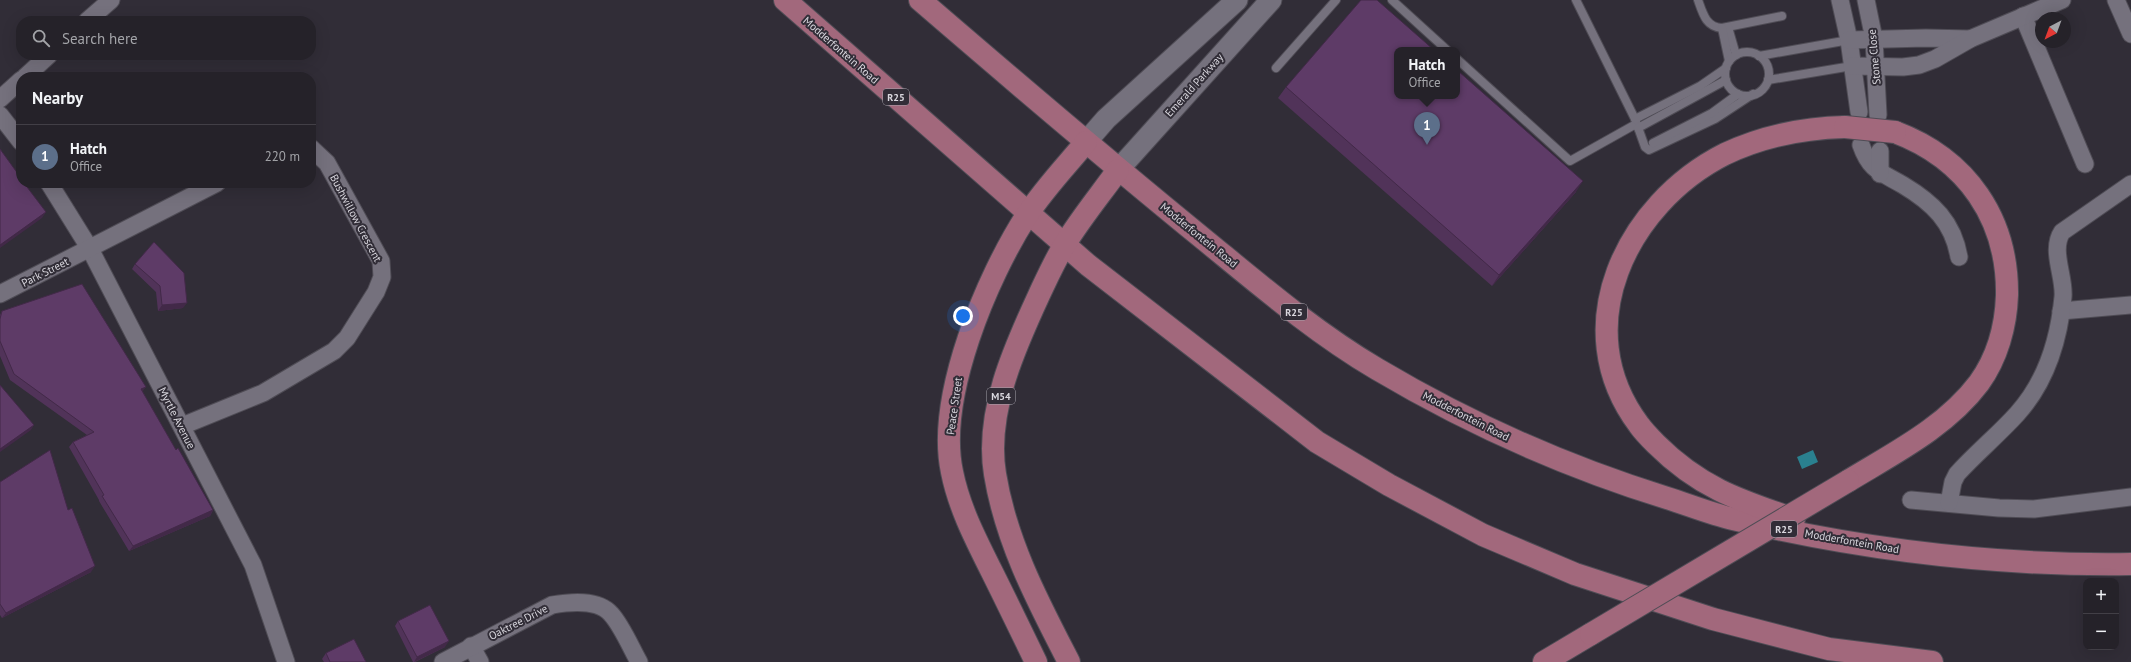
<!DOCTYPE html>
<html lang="en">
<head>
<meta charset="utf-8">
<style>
	:root { --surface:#252229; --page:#312f35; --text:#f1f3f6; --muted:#a3a4a8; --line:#423f46; --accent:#db2777 }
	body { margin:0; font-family:"PT Sans",sans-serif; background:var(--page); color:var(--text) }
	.controls { position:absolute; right:12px; bottom:12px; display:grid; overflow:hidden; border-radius:8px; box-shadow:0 4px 16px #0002 }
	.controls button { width:36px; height:36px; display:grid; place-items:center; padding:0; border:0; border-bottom:1px solid var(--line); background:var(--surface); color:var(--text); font:20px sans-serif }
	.compass { position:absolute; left:2035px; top:12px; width:36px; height:36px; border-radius:50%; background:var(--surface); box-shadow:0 4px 16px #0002; rotate:221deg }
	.you { position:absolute; left:963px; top:316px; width:14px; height:14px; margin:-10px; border:3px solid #fff; border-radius:50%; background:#1a73e8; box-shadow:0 0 0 6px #1a73e833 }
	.badge { display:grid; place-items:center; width:26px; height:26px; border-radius:50%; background:var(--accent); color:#fff; font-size:13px; font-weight:700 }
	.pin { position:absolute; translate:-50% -33px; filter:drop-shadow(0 1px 2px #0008) }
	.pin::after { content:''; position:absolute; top:21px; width:14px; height:12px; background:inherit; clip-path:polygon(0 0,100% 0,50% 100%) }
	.popup { position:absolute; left:1394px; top:47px; width:66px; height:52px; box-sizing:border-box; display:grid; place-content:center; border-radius:8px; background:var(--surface); filter:drop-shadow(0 1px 3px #0005); font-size:13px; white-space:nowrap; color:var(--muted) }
	.popup b { font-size:15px; color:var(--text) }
	.popup::after { content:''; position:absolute; left:50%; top:100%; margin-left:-8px; border:8px solid transparent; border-top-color:var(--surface) }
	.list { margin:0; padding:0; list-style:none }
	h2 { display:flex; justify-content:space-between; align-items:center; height:52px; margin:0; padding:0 16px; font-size:17px }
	h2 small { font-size:13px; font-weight:400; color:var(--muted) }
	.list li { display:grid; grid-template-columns:26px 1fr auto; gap:12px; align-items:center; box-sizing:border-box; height:64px; padding:0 16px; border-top:1px solid var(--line) }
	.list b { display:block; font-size:15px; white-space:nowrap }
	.list p { margin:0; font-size:13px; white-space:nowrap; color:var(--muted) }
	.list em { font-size:13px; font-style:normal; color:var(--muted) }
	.icon { flex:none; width:22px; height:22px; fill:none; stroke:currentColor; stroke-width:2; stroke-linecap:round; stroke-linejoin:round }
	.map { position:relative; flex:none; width:2131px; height:662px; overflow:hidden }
	.search { position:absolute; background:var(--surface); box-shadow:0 4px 16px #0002; left:16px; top:16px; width:300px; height:44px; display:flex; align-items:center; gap:10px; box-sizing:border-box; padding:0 14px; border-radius:16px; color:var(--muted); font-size:15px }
	.panel { position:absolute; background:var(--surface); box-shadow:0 4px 16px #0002; left:16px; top:72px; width:300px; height:116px; border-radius:16px }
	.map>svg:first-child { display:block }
</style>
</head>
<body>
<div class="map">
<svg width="2131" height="662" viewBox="0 0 2131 662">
	<rect width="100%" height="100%" fill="#312d37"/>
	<path fill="#2a808f" d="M1813,450l5,12 -16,7 -5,-12z"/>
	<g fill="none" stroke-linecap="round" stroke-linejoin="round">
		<defs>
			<g id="service">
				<path d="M1392,0l55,50"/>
				<path d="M1576,0l59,119 10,28 4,3 66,-31 38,-25"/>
				<path d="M1698,0c5,14 8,27 24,28l60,-12"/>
				<path d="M1728,27l8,28"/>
				<path d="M1722,28l7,33"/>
				<circle cx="1747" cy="74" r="22"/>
				<path d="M1759,56l90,-16"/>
				<path d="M1457,59l113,102 66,-37"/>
				<path d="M1276,68l60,-68"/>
				<path d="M1768,80l84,-14"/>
				<path d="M1635,119l65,-33 26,-18"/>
				<path d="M1638,128l88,-48"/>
				<path d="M1653,143l59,-30 26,-19"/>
			</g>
			<g id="minor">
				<path d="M1840,0l9,40 10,72"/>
				<path d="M1866,0l8,39 4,76"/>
				<path d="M2116,0l15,34"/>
				<path d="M2023,16l62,148"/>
				<path d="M87,21l24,-21"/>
				<path d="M1849,40l77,-2 44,1"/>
				<path d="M1852,66l51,1 16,-2 16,-6 35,-20 92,-39"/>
				<path d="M25,77l24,-22"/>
				<path d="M0,99l21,-19"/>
				<path d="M0,115l21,27"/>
				<path d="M1861,145c9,26 20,27 42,40 30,18 50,37 56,72"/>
				<path d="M1880,174v-23"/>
				<path d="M49,183l41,66 163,316 33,97"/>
				<path d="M0,294l217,-111"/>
				<path d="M2061,311l70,-6"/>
				<path d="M182,426l81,-33 71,-42 13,-13 29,-46 6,-15 -1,-16 -54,-98 -16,-15"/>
				<path d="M1911,500l88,8 35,1 97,-12"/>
				<path d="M1949,503l4,-21 4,-8c19,-21 41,-39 60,-60 29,-32 42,-75 46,-117 2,-20 -13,-47 -1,-65l69,-48"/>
				<path d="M471,646l9,16"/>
				<path d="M443,662l109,-57c18,-3 46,-6 59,9 11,12 20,34 28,48"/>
			</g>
			<g id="tertiary">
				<path d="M1086,142l20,-23 131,-119"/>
				<path d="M1118,170l153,-170"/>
			</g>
			<g id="primary">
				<path d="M785,0l303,265 229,177 72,43 94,50 92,39 138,45 116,30 103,13"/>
				<path d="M920,0c94,81 189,162 286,241 55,45 110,92 171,128 91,54 190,98 290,129 22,7 44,16 66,21 130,31 265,47 398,45"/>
				<path d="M1848,481c46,-28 98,-54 131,-98 18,-25 27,-57 28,-88 1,-76 -40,-136 -112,-163"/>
				<path d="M1794,519c-56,-19 -95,-32 -138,-75 -6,-6 -12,-12 -17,-19 -73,-97 -13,-221 86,-271 38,-18 79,-26 120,-27"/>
				<path d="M1036,662c-15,-31 -30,-62 -45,-92 -16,-32 -32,-63 -39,-98 -16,-75 35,-195 75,-257 17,-26 39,-49 59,-73"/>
				<path d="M1069,662c-31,-60 -63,-120 -74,-188 -10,-61 19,-125 44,-179 8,-17 16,-35 26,-51 16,-26 35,-49 53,-74"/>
				<path d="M1544,662l47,-28"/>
			</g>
		</defs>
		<use href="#service" stroke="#4f4c55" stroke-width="10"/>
		<use href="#minor" stroke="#4f4c55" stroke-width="19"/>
		<use href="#tertiary" stroke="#4f4c55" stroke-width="23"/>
		<use href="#primary" stroke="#4f4c55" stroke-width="24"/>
		<use href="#service" stroke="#75717d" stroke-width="8"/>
		<use href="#minor" stroke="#75717d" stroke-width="17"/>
		<use href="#tertiary" stroke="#75717d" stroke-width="21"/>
		<use href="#primary" stroke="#a2687c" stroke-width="22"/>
		<defs>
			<g id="primary-bridge">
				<path d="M1845,127l50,5"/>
				<path d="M1591,634l257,-153"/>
			</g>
		</defs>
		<use href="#primary-bridge" stroke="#4f4c55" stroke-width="24" stroke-linecap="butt"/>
		<use href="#primary-bridge" stroke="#a2687c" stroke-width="22"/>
	</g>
	<g fill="#513359">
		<path d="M1286,87l290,105 -84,94 -214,-188z"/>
		<path d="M154,242l29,66 -25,3 -2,-19 -24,-23 3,-5z"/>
		<path d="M2,311l140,81 34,58 37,60 -3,6 -81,35 -30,-50v-1l-30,-53 4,-5 14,-7 -77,-55 -10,-24v-41z"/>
		<path d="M0,482l68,28 23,62 -89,46 -2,-3z"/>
		<path d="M398,621l47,26 -30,15h-2l-18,-36z"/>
		<path d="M326,653l40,9h-42l-2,-3z"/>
	</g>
	<g fill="#422948">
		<path d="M1583,181l-7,11 -84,94 7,-11z"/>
		<path d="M46,212l-4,6 -42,30v-3z"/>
		<path d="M187,303l-4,5 -25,3 4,-6z"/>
		<path d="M146,387l-4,5 -1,-3z"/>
		<path d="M34,425l-3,5 -31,22v-3z"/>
		<path d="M213,510l-3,6 -81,35 4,-5z"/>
		<path d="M95,566l-4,6 -89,46 4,-5z"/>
		<path d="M449,641l-4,6 -31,15 3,-5z"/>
	</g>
	<g fill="#5e3b67" stroke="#422948">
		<path d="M1361,0h16l57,50h-37v46h60v-26l126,111 -84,94 -213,-188z"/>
		<path d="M0,149l21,29v5h3l22,29 -46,33z"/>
		<path d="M154,242l30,31 3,30 -25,2 -2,-19 -25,-22z"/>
		<path d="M82,284l64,103 -5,2 35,61 2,-2 35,62 -80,36 -31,-50 2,-1 -31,-53 21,-10 -80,-58 -14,-33v-22l2,-8z"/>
		<path d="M0,385l34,40 -34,24z"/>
		<path d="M50,450l18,60 4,-2 23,58 -89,47 -6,-9v-122z"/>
		<path d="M430,605l19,36 -32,16 -19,-36z"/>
		<path d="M354,639l12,23h-36l-4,-9z"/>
	</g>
	<g text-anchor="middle" stroke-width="4" stroke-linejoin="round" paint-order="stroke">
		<g fill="#312d37" stroke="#a7a5ad" stroke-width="1">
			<rect x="883" y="89" width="26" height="16" rx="3"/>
			<rect x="1281" y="304" width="26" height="16" rx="3"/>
			<rect x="987" y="388" width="28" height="16" rx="3"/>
			<rect x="1771" y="521" width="26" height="16" rx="3"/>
		</g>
		<g font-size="10" font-weight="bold" fill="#dad8df">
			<text x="896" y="101">R25</text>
			<text x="1294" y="316">R25</text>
			<text x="1001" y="400">M54</text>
			<text x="1784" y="533">R25</text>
		</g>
		<g font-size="11" fill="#dad8df" stroke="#312d37">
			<text transform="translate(841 50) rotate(41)" y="4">Modderfontein Road</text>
			<text transform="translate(1874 57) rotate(-95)" y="4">Stone Close</text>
			<text transform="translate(1194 85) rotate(-48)" y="4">Emerald Parkway</text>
			<text transform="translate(356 218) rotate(62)" y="4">Bushwillow Crescent</text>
			<text transform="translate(1199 235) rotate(39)" y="4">Modderfontein Road</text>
			<text transform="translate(45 272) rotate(-27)" y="4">Park Street</text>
			<text transform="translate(954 406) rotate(-82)" y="4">Peace Street</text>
			<text transform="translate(1466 416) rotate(27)" y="4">Modderfontein Road</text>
			<text transform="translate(177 418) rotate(63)" y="4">Myrtle Avenue</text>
			<text transform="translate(1852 541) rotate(10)" y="4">Modderfontein Road</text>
			<text transform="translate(518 622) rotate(-27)" y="4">Oaktree Drive</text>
		</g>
	</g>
</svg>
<div class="controls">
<button>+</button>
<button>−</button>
</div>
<svg class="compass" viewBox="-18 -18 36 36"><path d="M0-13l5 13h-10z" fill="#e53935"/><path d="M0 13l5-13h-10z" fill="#a3a4a8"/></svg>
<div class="you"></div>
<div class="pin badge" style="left:1427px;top:145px;background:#5c6f8a">1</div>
<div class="popup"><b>Hatch</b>Office</div>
<div class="search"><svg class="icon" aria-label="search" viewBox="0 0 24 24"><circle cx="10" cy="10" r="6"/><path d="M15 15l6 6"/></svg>Search here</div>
<section class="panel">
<h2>Nearby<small></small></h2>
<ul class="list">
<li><span class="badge" style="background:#5c6f8a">1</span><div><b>Hatch</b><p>Office</p></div><em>220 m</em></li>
</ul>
</section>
</div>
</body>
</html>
